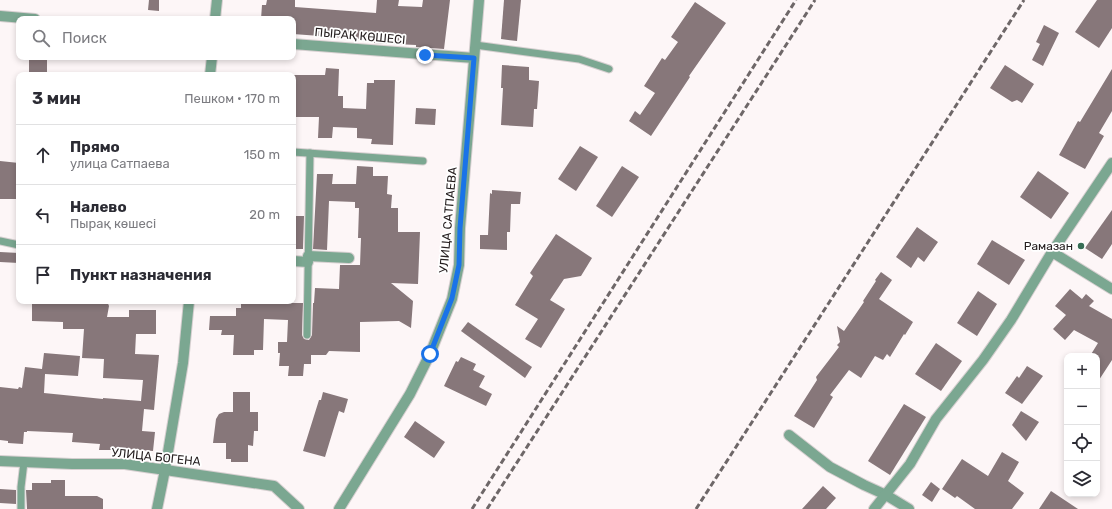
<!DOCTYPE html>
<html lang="ru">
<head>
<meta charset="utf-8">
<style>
	:root { --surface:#fff; --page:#f2f2f3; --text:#2b2b33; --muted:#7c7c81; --line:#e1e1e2 }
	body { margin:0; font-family:Rubik,sans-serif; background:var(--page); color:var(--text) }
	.controls { position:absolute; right:12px; bottom:12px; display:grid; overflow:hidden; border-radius:8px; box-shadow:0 2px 6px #0003 }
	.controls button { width:36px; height:36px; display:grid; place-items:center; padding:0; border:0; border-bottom:1px solid var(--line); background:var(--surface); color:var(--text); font:20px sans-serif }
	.stop { position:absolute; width:12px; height:12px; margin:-9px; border:3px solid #1a73e8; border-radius:50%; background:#fff }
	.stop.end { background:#1a73e8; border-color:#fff; box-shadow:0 1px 4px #0008 }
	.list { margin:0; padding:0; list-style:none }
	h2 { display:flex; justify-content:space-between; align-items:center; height:52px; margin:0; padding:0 16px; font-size:17px }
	h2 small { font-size:13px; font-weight:400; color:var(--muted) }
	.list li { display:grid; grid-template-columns:26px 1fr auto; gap:12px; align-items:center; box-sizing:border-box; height:60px; padding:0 16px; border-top:1px solid var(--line) }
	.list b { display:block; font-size:15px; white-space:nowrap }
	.list p { margin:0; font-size:13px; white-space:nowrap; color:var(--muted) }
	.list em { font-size:13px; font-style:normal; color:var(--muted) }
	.icon { flex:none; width:22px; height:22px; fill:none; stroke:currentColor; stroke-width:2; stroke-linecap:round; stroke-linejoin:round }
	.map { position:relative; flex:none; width:1112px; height:509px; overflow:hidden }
	.search { position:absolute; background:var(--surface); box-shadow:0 2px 6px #0003; left:16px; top:16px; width:280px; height:44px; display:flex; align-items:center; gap:10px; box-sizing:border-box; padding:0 14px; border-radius:8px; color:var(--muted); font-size:15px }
	.panel { position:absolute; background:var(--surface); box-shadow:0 2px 6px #0003; left:16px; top:72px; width:280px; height:232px; border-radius:8px }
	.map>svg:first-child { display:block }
</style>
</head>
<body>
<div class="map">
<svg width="1112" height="509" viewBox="0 0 1112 509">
	<rect width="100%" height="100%" fill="#fdf6f7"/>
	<g fill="#87777a">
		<path d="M149,0h10v11l-11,-1z"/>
		<path d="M267,0h28v7l81,6 1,-13h22l-1,6 24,1 1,-7h27l-6,49 -28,-2v-2l-42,-2v-3l-81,-6v-15h-32l1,-14h4z"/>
		<path d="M504,0h17l-4,41 -16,-2z"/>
		<path d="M1097,0h15v28l-13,20 -24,-16z"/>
		<path d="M695,2l31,21 -37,53 1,1 -39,59 -22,-15 6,-10 5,4 15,-22 -11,-7 18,-28 3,2 13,-18 -7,-5z"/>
		<path d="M1044,25l15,8 -16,33 -11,-6 8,-16 -4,-2z"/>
		<rect x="29" y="57" width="18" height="18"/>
		<path d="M502,65l27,2v13l10,1 -2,28h-3l-1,18 -32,-2 2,-37h-2z"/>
		<path d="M1005,65l29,19 -12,19 -5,-3 -5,2 -22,-14z"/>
		<path d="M326,68l13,1 -1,27h5v12l23,1 1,-26h7v-3h21l-2,65 -22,-1 1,-5 -15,-1v-10l-24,-1 -1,11h-14l1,-21h-26v-42h32z"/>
		<path d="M1112,69v42l-13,22 5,3 -19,33 -26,-14 19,-34 2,1z"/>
		<path d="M416,108l20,1 -1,16 -20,-1z"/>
		<path d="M580,146l18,11 -22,34 -18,-12z"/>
		<path d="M0,161l19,2v36h-19z"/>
		<path d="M357,166l16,1v9h15l-1,18 5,1 -1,13h7v24h22l-2,52 -27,-1 22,18 -2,27 -12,-7 -39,1v30l-31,-1 -3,4h-15v9h-7l-1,12h-15l1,-10h-10l1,-13h-2v-11h9l1,-22 -24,-1 -1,31h-9v5h-21l1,-20h-13l1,-5h-13l1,-14h26v-8h5v-7h38v2h24l-1,32 2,4 5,1 3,-5 1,-32h1l1,-15 24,1 1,-24h20l1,-27h-3l1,-30h-4v-6l-26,-1 -2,49 -14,-1 4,-75h16l-1,10h24z"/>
		<path d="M622,166l17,11 -27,40 -16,-11z"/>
		<path d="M1038,171l31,22 -18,26 -31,-22z"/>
		<path d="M492,190l29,2 -1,12h-9l-1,28h-3v18l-27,-1v-14h8l2,-42 2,1z"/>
		<path d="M1112,210v34l-10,15 -17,-11z"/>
		<path d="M293,216h11l-1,33h-10z"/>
		<path d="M917,227l21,15 -14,20 -6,-5 -7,11 -15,-11z"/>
		<path d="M556,234l36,24 -11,18 -17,3 -14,21 15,9 -24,39 -16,-9 13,-20 -23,-14 18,-29 -3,-3z"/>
		<path d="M992,240l33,20 -16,25 -32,-21z"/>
		<path d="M0,252l19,1v10l-19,-1z"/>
		<path d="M881,272l11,8 -13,19 34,23 -8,13 -1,-1 -14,23 -3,-3 -4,6 -8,-4 -14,22 -12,-8 -19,25 3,2 -19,31 -20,-12 23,-36 -1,-3 23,-30 -2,-2 3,-3 -3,-16 7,5 20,-29 -1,-1 13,-20 -1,-1z"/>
		<path d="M1070,289l12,10 4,-5 8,7 -5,5 23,13v41l-15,23v-27h-7l8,-13 -24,-13 -9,10 -12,-11 13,-14 -11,-9z"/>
		<path d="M978,291l19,13 -20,32 -20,-13z"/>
		<path d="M32,301h75l2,5 -2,11h22v-7h27v24h-20l-1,20 24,1 -5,55 -10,-1 -2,22 13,1 -2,19 -41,-3v2h-13l1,-6 -28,-2 1,-9 -46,-2v1h-3l-1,12 -15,-1v-2l-8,-1v-53l18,2 1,-2 3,1 3,-21 17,2 2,-16 36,3 -2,20 -33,-2 -1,19 59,6v-1l38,3 2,-21 -40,-2 1,-19 -22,-1 2,-29h-21v-7l-31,-1z"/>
		<path d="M468,322l64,45 -7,11 -64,-47z"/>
		<path d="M936,343l26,18 -21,30 -26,-17z"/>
		<path d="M461,357l15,7 -3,6 12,6 -6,11 13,7 -6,12 -42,-20 12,-25 2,1z"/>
		<path d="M1027,366l16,10 -21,28 -17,-11 12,-17 2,2z"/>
		<path d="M233,392h17v20h8v19h-4l-1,15 -5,-1v17h-17v-3h-5v-16h-13l3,-24 3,-5 5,-2h9z"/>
		<path d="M323,392l25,7 -4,14 -5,-2 -14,46 -22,-6 16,-51h2z"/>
		<path d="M904,404l22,13 -36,58 -22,-14z"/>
		<path d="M1021,411l18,11 -13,19 -14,-16z"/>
		<path d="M415,421l30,21 -11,16 -30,-21z"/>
		<path d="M1002,452l17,10 -11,19 16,12 -12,16h-37l-18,-13 -2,2 -13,-9 20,-30 26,17z"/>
		<path d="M51,480h14v16h32l6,3v10h-76l-1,-19h6v-7h19z"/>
		<path d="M931,482l9,7 -8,13 -10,-7z"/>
		<path d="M823,486l13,12 -10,11h-24z"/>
		<path d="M0,489l16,1v14l-16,-1z"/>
		<path d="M1051,491l27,18h-39z"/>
	</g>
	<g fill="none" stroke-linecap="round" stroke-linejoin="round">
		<defs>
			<g id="service">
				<path d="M475,45l104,14 30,10"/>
				<path d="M293,152l130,9"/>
				<path d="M0,241l19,4"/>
				<path d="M307,335l3,-182"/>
				<path d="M21,509v-22l3,-25"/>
			</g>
			<g id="minor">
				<path d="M0,16l35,3"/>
				<path d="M215,19l2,-19"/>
				<path d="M293,44l181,14"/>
				<path d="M210,75l2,-18"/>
				<path d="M1112,163l-60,89 60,37"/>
				<path d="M308,256l41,2"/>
				<path d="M293,261l15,1"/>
				<path d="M789,435l41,32 34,18 22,10 23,14"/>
				<path d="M0,461l72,3h53l149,22 25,23"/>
				<path d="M157,509l8,-39 18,-107 6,-62"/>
			</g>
			<g id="tertiary">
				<path d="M339,509l71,-115 20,-40 22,-55 7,-34 1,-37 19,-228"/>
				<path d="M874,509l36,-45 26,-45 47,-59 28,-40 41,-68"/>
			</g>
		</defs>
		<use href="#service" stroke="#d6cfd0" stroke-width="9"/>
		<use href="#minor" stroke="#d6cfd0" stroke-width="12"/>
		<use href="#tertiary" stroke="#d6cfd0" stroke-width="12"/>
		<use href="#service" stroke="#7ba791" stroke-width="7"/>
		<use href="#minor" stroke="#7ba791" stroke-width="10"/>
		<use href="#tertiary" stroke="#7ba791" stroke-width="10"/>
		<g stroke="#6e6768" stroke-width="3" stroke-dasharray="6 3" stroke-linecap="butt">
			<path d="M472,509l324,-509"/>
			<path d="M487,509l328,-509"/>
			<path d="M696,509l328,-509"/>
		</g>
	</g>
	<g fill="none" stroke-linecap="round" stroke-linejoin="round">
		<path stroke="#1a73e8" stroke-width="5" d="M425,55l49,3 -14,170 -1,37 -7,33 -22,56"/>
	</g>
	<circle fill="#366d54" stroke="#fff" stroke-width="1.5" cx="1081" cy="246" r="4"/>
	<g text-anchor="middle" stroke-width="3.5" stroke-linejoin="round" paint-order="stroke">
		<g font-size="12" fill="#272021" stroke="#fff">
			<text transform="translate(360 36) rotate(5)" y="4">ПЫРАҚ КӨШЕСІ</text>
			<text transform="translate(448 220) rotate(-85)" y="4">УЛИЦА САТПАЕВА</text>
			<text transform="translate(156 457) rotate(6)" y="4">УЛИЦА БОГЕНА</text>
		</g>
		<g font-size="12" fill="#272021" stroke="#fff" text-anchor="end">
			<text x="1073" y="250">Рамазан</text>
		</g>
	</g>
</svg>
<div class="controls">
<button>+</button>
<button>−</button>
<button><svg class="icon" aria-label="locate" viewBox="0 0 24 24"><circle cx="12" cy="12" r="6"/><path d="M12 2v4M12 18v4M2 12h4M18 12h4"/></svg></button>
<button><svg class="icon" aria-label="layers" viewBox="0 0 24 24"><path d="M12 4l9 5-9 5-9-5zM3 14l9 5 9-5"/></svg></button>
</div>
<div class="stop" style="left:430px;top:354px"></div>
<div class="stop end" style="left:425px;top:55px"></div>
<div class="search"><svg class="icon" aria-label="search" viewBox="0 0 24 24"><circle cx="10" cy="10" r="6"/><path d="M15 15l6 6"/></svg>Поиск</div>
<section class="panel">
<h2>3 мин<small>Пешком · 170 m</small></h2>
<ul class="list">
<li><svg class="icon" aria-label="ahead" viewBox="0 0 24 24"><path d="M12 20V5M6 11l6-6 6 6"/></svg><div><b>Прямо</b><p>улица Сатпаева</p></div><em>150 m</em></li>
<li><svg class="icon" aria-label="left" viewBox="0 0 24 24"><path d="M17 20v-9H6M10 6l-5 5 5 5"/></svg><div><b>Налево</b><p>Пырақ көшесі</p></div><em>20 m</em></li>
<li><svg class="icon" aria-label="arrive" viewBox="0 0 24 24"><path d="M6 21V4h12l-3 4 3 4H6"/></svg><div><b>Пункт назначения</b></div></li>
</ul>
</section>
</div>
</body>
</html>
